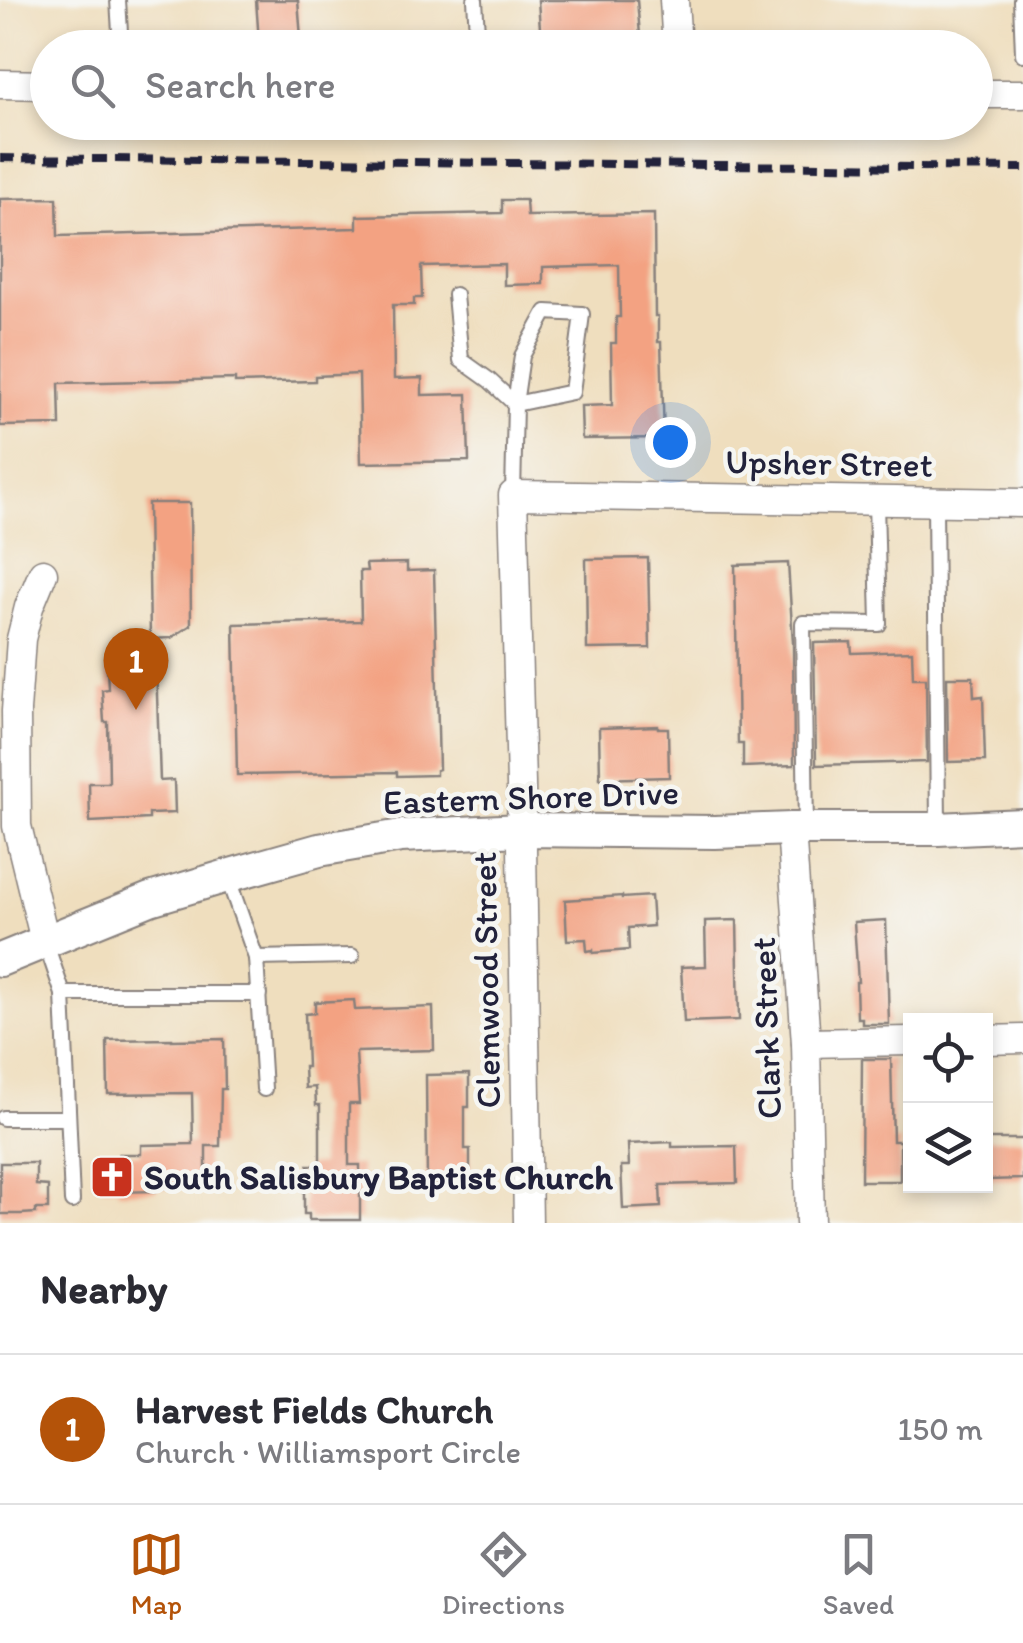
<!DOCTYPE html>
<html lang="en">
<head>
<meta charset="utf-8">
<style>
	:root { --surface:#fff; --page:#f2f2f3; --text:#2b2b33; --muted:#7c7c81; --line:#e1e1e2; --accent:#b45309 }
	body { margin:0; font-family:Itim,sans-serif; background:var(--page); color:var(--text) }
	.controls { position:absolute; right:30px; bottom:30px; display:grid; overflow:hidden; border-radius:0px; box-shadow:0 5px 15px #0003 }
	.controls button { width:90px; height:90px; display:grid; place-items:center; padding:0; border:0; border-bottom:2px solid var(--line); background:var(--surface); color:var(--text); font:50px sans-serif }
	.you { position:absolute; left:670px; top:442px; width:35px; height:35px; margin:-25px; border:8px solid #fff; border-radius:50%; background:#1a73e8; box-shadow:0 0 0 15px #1a73e833 }
	.badge { display:grid; place-items:center; width:65px; height:65px; border-radius:50%; background:var(--accent); color:#fff; font-size:32px; font-weight:700 }
	.pin { position:absolute; translate:-50% -82px; filter:drop-shadow(0 2px 5px #0008) }
	.pin::after { content:''; position:absolute; top:52px; width:35px; height:30px; background:inherit; clip-path:polygon(0 0,100% 0,50% 100%) }
	.list { margin:0; padding:0; list-style:none }
	h2 { display:flex; justify-content:space-between; align-items:center; height:130px; margin:0; padding:0 40px; font-size:42px }
	h2 small { font-size:32px; font-weight:400; color:var(--muted) }
	.list li { display:grid; grid-template-columns:65px 1fr auto; gap:30px; align-items:center; box-sizing:border-box; height:150px; padding:0 40px; border-top:2px solid var(--line) }
	.list b { display:block; font-size:38px; white-space:nowrap }
	.list p { margin:0; font-size:32px; white-space:nowrap; color:var(--muted) }
	.list em { font-size:32px; font-style:normal; color:var(--muted) }
	.icon { flex:none; width:55px; height:55px; fill:none; stroke:currentColor; stroke-width:2; stroke-linecap:round; stroke-linejoin:round }
	.map { position:relative; flex:none; width:1023px; height:1223px; overflow:hidden }
	.search { position:absolute; background:var(--surface); box-shadow:0 5px 15px #0003; left:30px; right:30px; top:30px; height:110px; display:flex; align-items:center; gap:25px; box-sizing:border-box; padding:0 35px; border-radius:55px; color:var(--muted); font-size:38px }
	.sheet { height:280px; background:var(--surface) }
	nav { display:flex; justify-content:space-around; align-items:center; box-sizing:border-box; height:140px; border-top:2px solid var(--line); background:var(--surface); font-size:28px; color:var(--muted) }
	nav a { display:grid; justify-items:center; gap:5px }
	nav .on { color:var(--accent) }
	.map>svg:first-child { display:block }
</style>
</head>
<body>
<div class="map">
<svg width="1023" height="1223" viewBox="0 0 1023 1223">
	<rect width="100%" height="100%" fill="#f6f6f2"/>
	<filter id="ink" filterUnits="userSpaceOnUse"><feTurbulence type="fractalNoise" baseFrequency=".01" numOctaves="2"/><feDisplacementMap in="SourceGraphic" scale="20" xChannelSelector="R" yChannelSelector="G"/><feConvolveMatrix kernelMatrix="1 2 1 2 8 2 1 2 1" color-interpolation-filters="sRGB"/></filter>
	<filter id="wash" filterUnits="userSpaceOnUse"><feTurbulence type="fractalNoise" baseFrequency=".0048" numOctaves="4" result="noise"/><feDisplacementMap in="SourceGraphic" scale="40" xChannelSelector="R" yChannelSelector="G"/><feGaussianBlur stdDeviation="2.25" result="paint"/><feColorMatrix in="noise" values="0 0 0 0 0 0 0 0 0 0 0 0 0 0 0 0 0 1.4 0 .05"/><feComposite in="paint" operator="in"/></filter>
	<g filter="url(#wash)">
		<rect width="100%" height="100%" fill="#efdebe"/>
		<g id="blocks">
			<g fill="#f3a282">
				<path d="M256,0h42l3,38 -42,4z"/>
				<path d="M538,0h99l3,35 -99,8z"/>
				<path d="M57,198l1,38 299,-8v-12l145,-3v-13h24l1,16 127,-2 1,102h3v26h3l3,96 -82,1 -1,-33 31,-1 -1,-62h5v-26h4l-1,-52 -76,2v17l-39,1v-21l-83,2 1,32h-8v7h-21l1,74 28,-1v17l45,-1 2,67 -108,2 -2,-89 -44,2v5l-80,2v-4l-176,4 1,42 -60,1v-227z"/>
				<path d="M148,503h42l1,122 -20,13 -21,1z"/>
				<path d="M648,558l2,90 -63,1 -1,-90z"/>
				<path d="M407,563v8l27,-1 5,199 -3,1v5l-39,1v-4l-160,3 -3,-151 127,-3 -1,-50h7l-1,-7z"/>
				<path d="M788,563l5,80 1,122 -51,2v-23h-5l-3,-179z"/>
				<path d="M851,642l1,11 60,-2 1,27h13l1,84 -111,3 -2,-122z"/>
				<path d="M156,666l4,115 14,-1 1,33 -26,1v5l-59,3 -1,-39h20l-1,-61h-4l-2,-32 6,-1 -1,-21z"/>
				<path d="M947,677h26l1,20 9,-1 2,65 -37,1z"/>
				<path d="M658,726v2h10l1,49 -69,2 -1,-51z"/>
				<path d="M622,896v2l29,-2 2,30 -25,2 1,22 -36,3v-3l-6,1 -1,-12 -19,1 -2,-40z"/>
				<path d="M737,920l2,100 -55,2 -3,-55 25,-1 -1,-45z"/>
				<path d="M886,920l3,104h-27v-6h-5l-1,-36h2l-4,-60z"/>
				<path d="M354,1000l1,10 78,-3 1,43 -78,2 3,52h-10v61h11v55h-51v-6h-5v-44h4v-5h12v-60h-4l-1,-18 -10,1 -1,-21h3l-2,-53 10,-1v-11z"/>
				<path d="M172,1039v1l52,-1 1,50h-4l-1,57h-14v41l-50,1v3l-38,1v-5h-15l-1,-24h17v-9h22v-9l52,-1 -1,-51 -84,1 -1,-54z"/>
				<path d="M862,1059h29l2,82h7v40h-39z"/>
				<path d="M469,1074v33h-4v42h5v33l-43,1 -1,-108z"/>
				<path d="M986,1139h37v40l-37,1z"/>
				<path d="M672,1142v5l64,-1 1,37 -77,2 1,22 -38,2 -2,-43h8l-1,-22z"/>
				<path d="M0,1163h36v22l12,1v23h-12v4l-15,1h-21z"/>
			</g>
		</g>
	</g>
	<g filter="url(#ink)">
		<use href="#blocks" fill-opacity="0" stroke="#88807c" stroke-width="2.5"/>
		<g fill="none" stroke-linecap="round" stroke-linejoin="round">
			<defs>
				<g id="service">
					<path d="M118,0l3,48"/>
					<path d="M475,0l3,48"/>
					<path d="M1021,0l2,54"/>
					<path d="M455,295l6,65 28,20 26,24 57,-12 10,-78 -36,-2 -24,44 -7,48 -2,91"/>
					<path d="M935,503l3,324"/>
					<path d="M806,829l-3,-206 76,1 -3,-122"/>
					<path d="M227,876l29,82 96,-2"/>
					<path d="M45,941l18,53h196"/>
					<path d="M256,958l8,131"/>
					<path d="M63,994l9,207"/>
					<path d="M3,1118h65"/>
				</g>
				<g id="minor">
					<path d="M674,0l3,48"/>
					<path d="M0,84l48,1"/>
					<path d="M976,94h47"/>
					<path d="M43,573l-14,34 -8,32 -5,72 1,115 28,115"/>
					<path d="M791,829l15,214 4,180"/>
					<path d="M986,1040l37,-1"/>
					<path d="M806,1043l104,-2"/>
					<path d="M528,1223l-7,-439 -8,-289 510,8"/>
				</g>
				<path id="tertiary" d="M0,960l150,-61 77,-23 92,-26 82,-14 120,-6 194,2 76,-3h147l85,-4"/>
			</defs>
			<use href="#service" stroke="#88807c" stroke-width="18"/>
			<use href="#minor" stroke="#88807c" stroke-width="31"/>
			<use href="#tertiary" stroke="#88807c" stroke-width="36"/>
			<use href="#service" stroke="#fff" stroke-width="14"/>
			<use href="#minor" stroke="#fff" stroke-width="28"/>
			<use href="#tertiary" stroke="#fff" stroke-width="32"/>
			<path stroke="#22223b" stroke-width="8" stroke-dasharray="15 8" stroke-linecap="butt" d="M0,158l1023,10"/>
		</g>
	</g>
	<defs>
		<symbol id="church-square" viewBox="-11 -11 22 22"><rect x="-9" y="-9" width="18" height="18" rx="4" fill="#c8321e" stroke="#f6f6f2"/><path d="M-1.2-6h2.4v3.5h3.3v2.4h-3.3V6h-2.4V-.1h-3.3v-2.4h3.3Z" fill="#fff"/></symbol>
	</defs>
	<g fill-rule="evenodd">
		<use href="#church-square" x="87" y="1152" width="50" height="50"/>
	</g>
	<g text-anchor="middle" stroke-width="9" stroke-linejoin="round" paint-order="stroke">
		<g font-size="35" fill="#22223b" stroke="#f6f6f2">
			<text transform="translate(829 463) rotate(1)" y="12">Upsher Street</text>
			<text transform="translate(531 797) rotate(-2)" y="12">Eastern Shore Drive</text>
			<text transform="translate(486 980) rotate(-91)" y="12">Clemwood Street</text>
			<text transform="translate(766 1028) rotate(-92)" y="12">Clark Street</text>
		</g>
		<g font-size="35" font-weight="bold" fill="#22223b" stroke="#f6f6f2" text-anchor="start">
			<text x="144" y="1189">South Salisbury Baptist Church</text>
		</g>
	</g>
</svg>
<div class="controls">
<button><svg class="icon" aria-label="locate" viewBox="0 0 24 24"><circle cx="12" cy="12" r="6"/><path d="M12 2v4M12 18v4M2 12h4M18 12h4"/></svg></button>
<button><svg class="icon" aria-label="layers" viewBox="0 0 24 24"><path d="M12 4l9 5-9 5-9-5zM3 14l9 5 9-5"/></svg></button>
</div>
<div class="you"></div>
<div class="pin badge" style="left:136px;top:710px">1</div>
<div class="search"><svg class="icon" aria-label="search" viewBox="0 0 24 24"><circle cx="10" cy="10" r="6"/><path d="M15 15l6 6"/></svg>Search here</div>
</div>
<section class="sheet">
<h2>Nearby<small></small></h2>
<ul class="list">
<li><span class="badge">1</span><div><b>Harvest Fields Church</b><p>Church · Williamsport Circle</p></div><em>150 m</em></li>
</ul>
</section>
<nav>
<a class="on"><svg class="icon" aria-label="map" viewBox="0 0 24 24"><path d="M3 6l6-2 6 2 6-2v14l-6 2-6-2-6 2zM9 4v14M15 6v14"/></svg>Map</a>
<a><svg class="icon" aria-label="directions" viewBox="0 0 24 24"><path d="M12 3l9 9-9 9-9-9zM9 14v-3h6M13 9l2 2-2 2"/></svg>Directions</a>
<a><svg class="icon" aria-label="saved" viewBox="0 0 24 24"><path d="M7 4h10v16l-5-4-5 4z"/></svg>Saved</a>
</nav>
</body>
</html>
